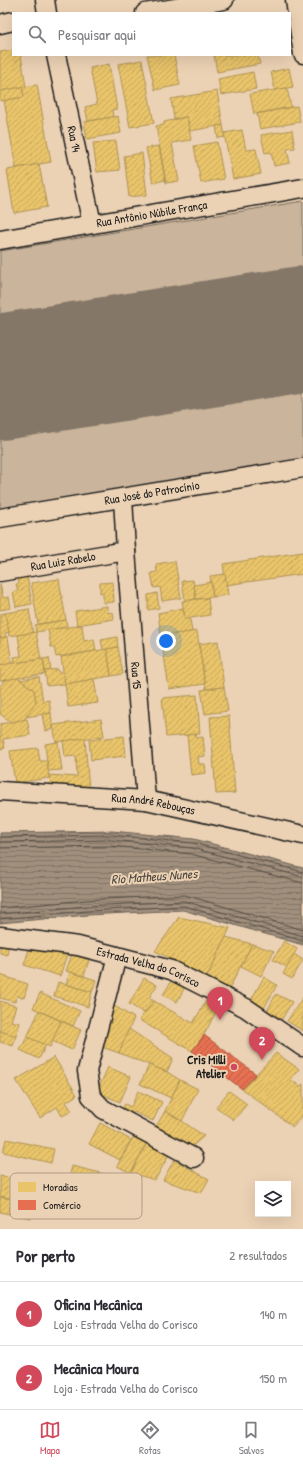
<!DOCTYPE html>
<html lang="pt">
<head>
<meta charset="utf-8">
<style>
	:root { --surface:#fff; --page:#f2f2f3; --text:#2b2b33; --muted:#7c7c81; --line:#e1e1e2; --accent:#d1495b }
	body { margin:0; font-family:"Patrick Hand",sans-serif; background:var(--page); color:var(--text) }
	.controls { position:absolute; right:12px; bottom:12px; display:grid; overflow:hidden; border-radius:0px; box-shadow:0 4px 16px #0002 }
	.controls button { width:36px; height:36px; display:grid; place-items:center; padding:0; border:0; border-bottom:1px solid var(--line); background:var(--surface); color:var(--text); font:20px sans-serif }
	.you { position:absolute; left:166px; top:641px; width:14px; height:14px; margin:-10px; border:3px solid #fff; border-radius:50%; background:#1a73e8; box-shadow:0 0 0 6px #1a73e833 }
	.badge { display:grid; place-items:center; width:26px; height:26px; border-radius:50%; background:var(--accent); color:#fff; font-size:13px; font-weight:700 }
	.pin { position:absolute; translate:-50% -33px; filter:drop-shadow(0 1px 2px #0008) }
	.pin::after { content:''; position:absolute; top:21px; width:14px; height:12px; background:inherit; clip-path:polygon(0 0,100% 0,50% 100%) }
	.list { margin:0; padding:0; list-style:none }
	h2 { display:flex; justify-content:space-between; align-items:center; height:52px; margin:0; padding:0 16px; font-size:17px }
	h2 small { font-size:13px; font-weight:400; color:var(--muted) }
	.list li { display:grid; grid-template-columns:26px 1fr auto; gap:12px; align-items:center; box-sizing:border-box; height:64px; padding:0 16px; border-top:1px solid var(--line) }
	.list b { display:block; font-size:15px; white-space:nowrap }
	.list p { margin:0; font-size:13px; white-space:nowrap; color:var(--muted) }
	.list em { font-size:13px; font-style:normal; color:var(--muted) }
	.icon { flex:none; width:22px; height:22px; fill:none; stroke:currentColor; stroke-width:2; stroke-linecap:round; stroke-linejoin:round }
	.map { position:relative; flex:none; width:303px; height:1229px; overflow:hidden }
	.search { position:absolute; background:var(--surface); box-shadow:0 4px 16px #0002; left:12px; right:12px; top:12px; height:44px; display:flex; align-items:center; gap:10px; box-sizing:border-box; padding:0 14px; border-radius:0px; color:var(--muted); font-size:15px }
	.sheet { height:180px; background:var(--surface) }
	nav { display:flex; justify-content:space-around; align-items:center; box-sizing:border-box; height:56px; border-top:1px solid var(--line); background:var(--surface); font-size:11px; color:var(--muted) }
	nav a { display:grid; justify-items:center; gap:2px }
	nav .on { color:var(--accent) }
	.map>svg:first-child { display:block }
</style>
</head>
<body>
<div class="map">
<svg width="303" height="1229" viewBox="0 0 303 1229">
	<defs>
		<pattern id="water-rules" width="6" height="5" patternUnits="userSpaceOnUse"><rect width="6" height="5" fill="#a08f7c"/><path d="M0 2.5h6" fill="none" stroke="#827465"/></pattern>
		<pattern id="homes-hatch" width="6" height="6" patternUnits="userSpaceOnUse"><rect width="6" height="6" fill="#e9c46a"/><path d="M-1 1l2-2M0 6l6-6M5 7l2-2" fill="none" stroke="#c7a85b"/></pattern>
		<pattern id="shops-hatch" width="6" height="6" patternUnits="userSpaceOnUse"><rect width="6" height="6" fill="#e76f51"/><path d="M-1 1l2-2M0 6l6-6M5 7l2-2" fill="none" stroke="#ba5a42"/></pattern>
	</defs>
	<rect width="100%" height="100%" fill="#ecd2b4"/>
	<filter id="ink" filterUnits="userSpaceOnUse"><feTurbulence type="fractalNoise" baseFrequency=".025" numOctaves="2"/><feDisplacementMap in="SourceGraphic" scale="8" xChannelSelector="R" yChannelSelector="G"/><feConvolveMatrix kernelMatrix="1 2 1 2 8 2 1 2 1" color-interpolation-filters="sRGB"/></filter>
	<g filter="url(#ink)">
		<path fill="#dcc4a8" d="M303,201v258l-303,51v-259z"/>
		<g fill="#cab49b" stroke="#73685c">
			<path d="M303,201v97l-303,48v-95z"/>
			<path d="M303,362v97l-303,51v-100z"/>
		</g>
		<path fill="url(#water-rules)" stroke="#6b6156" d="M112,831l82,8 109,29v77l-120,-35 -95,5 -88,8v-90z"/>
		<g fill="url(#homes-hatch)" stroke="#ac9253">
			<path d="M13,50v5h8l5,32 -26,4v-39z"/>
			<path d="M147,55h27l6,30 -25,5z"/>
			<path d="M214,55h44l2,9 -43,8z"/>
			<path d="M142,60l12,63 -24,4 -12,-63z"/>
			<path d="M109,64l8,45 -5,1 1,7 -25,4 -3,-14 12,-3 -7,-36z"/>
			<path d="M289,68l4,19 -18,3 -4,-18z"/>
			<path d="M253,72l3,17 -35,6 -3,-16z"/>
			<path d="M37,85l14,77 -35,6 -12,-68 20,-3 -2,-10z"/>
			<path d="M22,87l2,10 -24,4v-10z"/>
			<path d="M287,88l4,19 -37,7 -4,-20z"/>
			<path d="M217,91l6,34 -33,6 -3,-14 -13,2 -3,-20z"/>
			<path d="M297,106l3,16 -40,7 -3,-15z"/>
			<path d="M118,116l3,17 -34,6 -3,-17z"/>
			<path d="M187,117l4,23 -19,3 7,38 -13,2 -10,-57 8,-1v-3z"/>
			<path d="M223,125l2,12 -7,1 -2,-12z"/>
			<path d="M242,130l4,20 10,-1 5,25 -28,5 -9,-46z"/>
			<path d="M292,130l3,18 -8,1 3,14 -16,3 -3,-14 -6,1 -4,-18z"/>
			<path d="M116,141l4,29 -23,2 -4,-29z"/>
			<path d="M217,142l7,37 -23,4 -7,-37z"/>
			<path d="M159,146l6,34 -12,3 -7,-35z"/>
			<path d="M142,153l5,42 -18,2 -5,-41z"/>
			<path d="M39,164l8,43 -33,6 -7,-43z"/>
			<path d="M303,552v22l-77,11 -3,-21z"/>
			<path d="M175,561l6,37 -19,3 -2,-14 -6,1 -3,-15 6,-1 -1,-8z"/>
			<path d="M225,574l3,21 -15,2 -3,-21z"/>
			<path d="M27,576l5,28 -16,3 -3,-15 5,-1 -2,-7h3l-1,-6z"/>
			<path d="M59,579l7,41 -28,4 -7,-41z"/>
			<path d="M193,580l3,19 -11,2 -3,-20z"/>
			<path d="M113,582l1,20 -11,1v-11l-3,1v-10z"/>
			<path d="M211,582l2,15 -17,2 -2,-14z"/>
			<path d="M0,584l3,14 6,-1 2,11 -11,2z"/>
			<path d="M157,593l2,15 -11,2v-15z"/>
			<path d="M208,598l2,17 -25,4 -3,-18z"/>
			<path d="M107,606l1,7 5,-1 1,7 -37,6 -2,-14z"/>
			<path d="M183,608l2,11h5l2,13 -31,4 -3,-23z"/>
			<path d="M29,609l4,24 -24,3 -4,-23z"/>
			<path d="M5,613l4,19 -4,1 1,4 -6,1v-24z"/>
			<path d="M66,620l1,7 -31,5 -1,-7z"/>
			<path d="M82,625l2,16 10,-2 2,12 -40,6 -2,-10h-3l-3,-17z"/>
			<path d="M197,631l8,53 -36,5 -8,-53z"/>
			<path d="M36,632l5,27 -26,4 -1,-6 7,-1 -3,-21z"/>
			<path d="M8,637l4,27 -12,1v-27z"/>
			<path d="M117,637l1,10 -15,3 -2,-10z"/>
			<path d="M218,641l6,46 -18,2 -7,-45z"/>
			<path d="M118,647l5,27 -12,2 -4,-27z"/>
			<path d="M107,649l4,27 -46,8 -4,-27z"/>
			<path d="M49,658l2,12 -6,1 -2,-12z"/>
			<path d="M43,659l2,15 -45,7v-16z"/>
			<path d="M58,669v3h5l2,12 -18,2 -2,-15z"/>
			<path d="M39,677l4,24 6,-1 2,13 -25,4 10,-15 -2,-12 -14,-10z"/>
			<path d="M18,678l16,12 2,12 -12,18 -13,2 -11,-8v-28l5,-6z"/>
			<path d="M94,679l4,24 -30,4 -3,-23z"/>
			<path d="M224,687l4,24 -23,3 -4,-24z"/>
			<path d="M197,695l3,39 -34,3 -4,-39z"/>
			<path d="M51,713l2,16 -8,2 -3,-17z"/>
			<path d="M229,716l6,77 -19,1 -6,-77z"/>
			<path d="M27,719l3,16 -27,4 2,9 -5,1v-25z"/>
			<path d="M101,719l3,17 -48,6 -3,-17z"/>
			<path d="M196,734v4l7,-1 2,19 -7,1 1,7h6l1,9 -15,2 -4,-40z"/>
			<path d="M124,736l2,20 -35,4 -2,-20z"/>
			<path d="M85,738l4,52 -39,-3 -1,-12 28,2 -1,-21 -11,1 -2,-16z"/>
			<path d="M58,742l4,28 -14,1 -3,-27z"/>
			<path d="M38,748l2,13h7l2,17 -34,5 -5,-32z"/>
			<path d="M179,917l51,11 -23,49 -52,-26z"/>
			<path d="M226,937l26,7 -23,45 -22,-12z"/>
			<path d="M0,941l9,1 -2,13 -7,-2z"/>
			<path d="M284,941l13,8 -10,18 -14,-7z"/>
			<path d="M31,943l36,11 -7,22 -36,-11z"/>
			<path d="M252,944l22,7 -13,25 -20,-10z"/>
			<path d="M72,954l17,6 -5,16 -18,-5z"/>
			<path d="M294,954l9,6 -11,19 -9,-5z"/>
			<path d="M70,972l26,8 -4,12 -26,-8z"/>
			<path d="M0,975l28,9 -4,14 -7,-2 -2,6 -15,-4z"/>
			<path d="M264,977l13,8 -13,23 -13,-8z"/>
			<path d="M144,978l13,7 -8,13 5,3 -10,12 -15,-9z"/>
			<path d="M173,978l13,7 -9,17 -14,-7z"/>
			<path d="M58,982l34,10 -4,15 -34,-11z"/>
			<path d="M40,993l40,18 -7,15 -40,-18z"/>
			<path d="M276,994l16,8 -10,17 -15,-8z"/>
			<path d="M303,997v34l-16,-10z"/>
			<path d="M208,998l11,8 -15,29 -12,16 -53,-31 15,-19 39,22z"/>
			<path d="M0,1001l16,5 -5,15 9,2 -4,13 -16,-5z"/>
			<path d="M113,1005l21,13 -15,35 -23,-8z"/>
			<path d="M39,1011l22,10 -11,26 -23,-10z"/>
			<path d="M61,1021l20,9 -9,20 -20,-9z"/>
			<path d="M129,1029l44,29 -6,14 -48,-19z"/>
			<path d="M0,1031l16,5 -3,10 -13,-4z"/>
			<path d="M27,1037l19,8 -7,14 -19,-9z"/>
			<path d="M276,1053l23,16 -8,11 9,6 3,-2v31l-10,12 -51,-38z"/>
			<path d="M54,1057l23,38 -11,7 6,9 -10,5 -5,-9 -17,11 -24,-38z"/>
			<path d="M149,1065l18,7 13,8 -9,18 -31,-14z"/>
			<path d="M108,1067l23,10 -11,25 -23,-10z"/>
			<path d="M180,1080l18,9 -16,32 -17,-10z"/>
			<path d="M138,1091l24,11 -9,19 -19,-9 -2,4 -11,-5 4,-7 6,3z"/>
			<path d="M229,1091l18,13 -13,16 -18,-13z"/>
			<path d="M165,1111l17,10 22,15 -15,13 -35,-19z"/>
			<path d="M100,1123l31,17 -11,20 -31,-16z"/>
			<path d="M136,1132l13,7 -18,34 -14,-7z"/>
			<path d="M6,1139l48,10 -3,14 -48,-11z"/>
			<path d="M149,1139l22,12 -16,29 -24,-7z"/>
			<path d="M174,1160l35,19 -8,14 -38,-13z"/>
			<path d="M72,1166l61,15 -5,21 -61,-15z"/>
			<path d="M0,1176l44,9 -5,20 -39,-9z"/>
			<path d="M0,1197l12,2 -3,15 -9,-2z"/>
			<path d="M24,1202l10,2 -4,14 -21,-4 1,-8 12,2z"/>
		</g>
		<path fill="url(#shops-hatch)" stroke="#aa5641" d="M204,1035l52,39 -14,15 -50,-38z"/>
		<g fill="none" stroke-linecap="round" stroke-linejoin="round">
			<g stroke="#514a42" stroke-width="1">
				<path d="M0,837l112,-2 81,8 110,29"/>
				<path d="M0,842l111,-2 81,8 111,29"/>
				<path d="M0,848l111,-2 80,8 112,29"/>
				<path d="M0,908l86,-8 99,-5 118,35"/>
				<path d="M0,914l87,-8 97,-5 119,35"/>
				<path d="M0,919l87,-8 97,-5 119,35"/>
			</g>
			<path stroke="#847768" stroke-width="126" d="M0,377l303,-48"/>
			<defs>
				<g id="street">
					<path d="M45,0l2,13"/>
					<path d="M295,0l8,54"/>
					<path d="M145,13l79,-13"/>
					<path d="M0,24l13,-3"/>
					<path id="s1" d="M56,55l36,169"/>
					<path id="s2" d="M0,240l303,-52"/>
					<path id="s3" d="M123,498l3,53 20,249"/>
					<path id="s4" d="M0,518l303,-50"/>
					<path id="s5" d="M0,572l126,-21"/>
					<path id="s6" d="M0,791l146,9 157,35"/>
					<path id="s7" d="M0,936l78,10 93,24 75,38 57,39"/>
					<path d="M117,956l-30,115 4,25 12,13 91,49"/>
				</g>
			</defs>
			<use href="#street" stroke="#1c1c1c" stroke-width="21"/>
			<use href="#street" stroke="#ecd2b4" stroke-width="18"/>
		</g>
	</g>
	<circle fill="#d1495b" stroke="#ecd2b4" stroke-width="1.5" cx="234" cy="1067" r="4"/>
	<g text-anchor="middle" stroke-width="4" stroke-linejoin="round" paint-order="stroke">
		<g font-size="12" fill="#1c1c1c" stroke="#ecd2b4">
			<text dy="4" stroke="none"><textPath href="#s1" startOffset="86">Rua 14</textPath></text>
			<text dy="4" stroke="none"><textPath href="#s2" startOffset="154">Rua Antônio Núbile França</textPath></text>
			<text dy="4" stroke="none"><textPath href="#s4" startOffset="154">Rua José do Patrocínio</textPath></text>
			<text dy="4" stroke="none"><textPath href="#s5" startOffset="64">Rua Luiz Rabelo</textPath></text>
			<text dy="4" stroke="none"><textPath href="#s3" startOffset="178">Rua 15</textPath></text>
			<text dy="4" stroke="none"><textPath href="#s6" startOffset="154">Rua André Rebouças</textPath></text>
			<text dy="4" stroke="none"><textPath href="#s7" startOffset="152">Estrada Velha do Corisco</textPath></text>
		</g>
		<g font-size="12" font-weight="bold" fill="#1c1c1c" stroke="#ecd2b4" text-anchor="end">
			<text x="226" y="1064">Cris Milli<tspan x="226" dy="14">Atelier</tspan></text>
		</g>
		<g font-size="13" font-style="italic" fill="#4a443e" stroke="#ecd2b4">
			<text transform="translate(154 876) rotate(-4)" y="5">Rio Matheus Nunes</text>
		</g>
	</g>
	<rect x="10" y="1173" width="132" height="46" rx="6" fill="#ecd2b4" stroke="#ae9b86" stroke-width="1"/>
	<rect x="18" y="1182" width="18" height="10" fill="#e9c46a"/>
	<rect x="18" y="1200" width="18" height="10" fill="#e76f51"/>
	<g font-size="11" fill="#1c1c1c">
		<text x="43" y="1191">Moradias</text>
		<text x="43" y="1209">Comércio</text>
	</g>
</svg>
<div class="controls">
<button><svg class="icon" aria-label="layers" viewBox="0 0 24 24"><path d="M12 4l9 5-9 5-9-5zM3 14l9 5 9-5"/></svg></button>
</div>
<div class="you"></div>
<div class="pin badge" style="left:220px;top:1020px">1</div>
<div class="pin badge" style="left:262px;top:1060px">2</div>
<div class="search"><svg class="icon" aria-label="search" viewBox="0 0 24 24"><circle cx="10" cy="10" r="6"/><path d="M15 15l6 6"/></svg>Pesquisar aqui</div>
</div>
<section class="sheet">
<h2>Por perto<small>2 resultados</small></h2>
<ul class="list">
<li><span class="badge">1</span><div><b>Oficina Mecânica</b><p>Loja · Estrada Velha do Corisco</p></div><em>140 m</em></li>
<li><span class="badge">2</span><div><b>Mecânica Moura</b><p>Loja · Estrada Velha do Corisco</p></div><em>150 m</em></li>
</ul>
</section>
<nav>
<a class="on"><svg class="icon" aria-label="map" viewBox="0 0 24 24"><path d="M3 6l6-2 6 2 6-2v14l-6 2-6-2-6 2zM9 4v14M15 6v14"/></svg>Mapa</a>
<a><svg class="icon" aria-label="directions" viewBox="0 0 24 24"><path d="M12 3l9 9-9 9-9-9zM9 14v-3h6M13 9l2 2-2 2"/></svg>Rotas</a>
<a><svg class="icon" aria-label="saved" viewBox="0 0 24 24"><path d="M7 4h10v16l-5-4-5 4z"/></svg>Salvos</a>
</nav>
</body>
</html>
